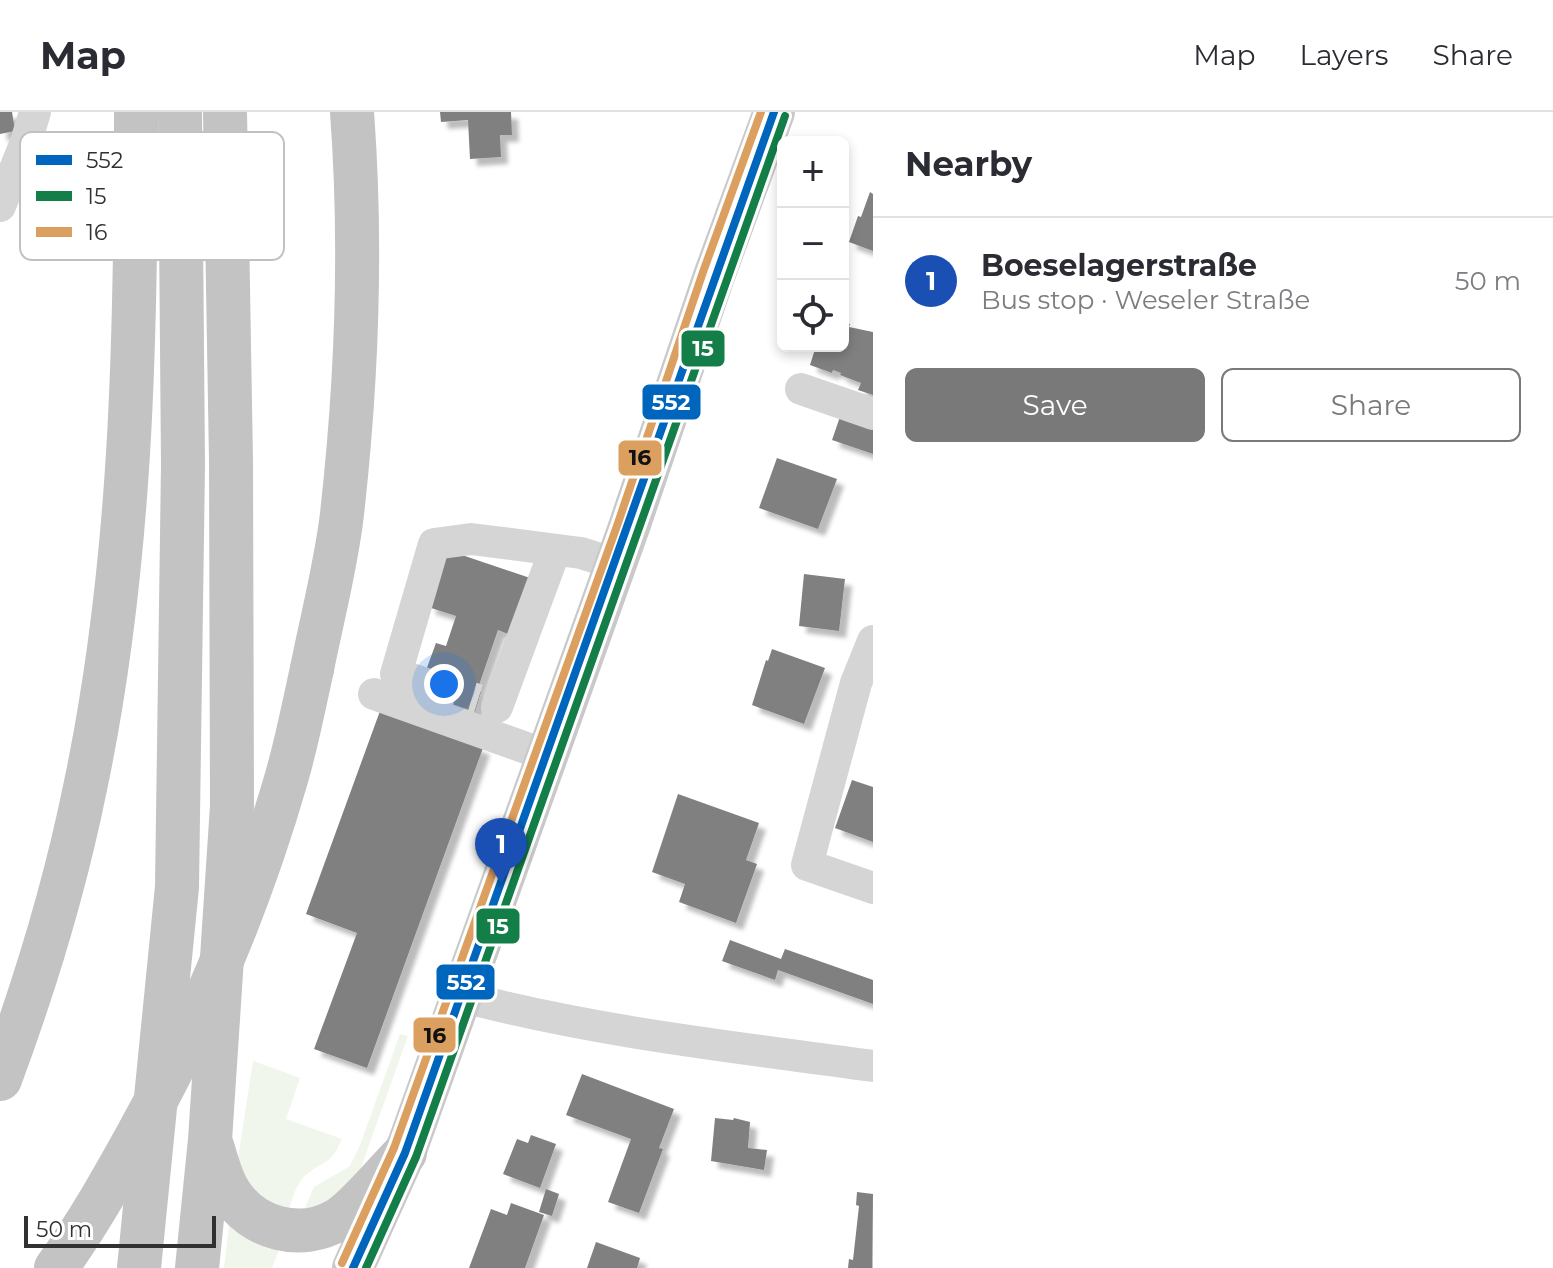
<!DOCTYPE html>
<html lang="en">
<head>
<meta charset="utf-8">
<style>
	:root { --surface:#fff; --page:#f7f7f7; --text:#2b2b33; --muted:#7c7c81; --line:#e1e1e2; --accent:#797979 }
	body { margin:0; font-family:Montserrat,sans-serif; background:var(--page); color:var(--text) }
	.controls { position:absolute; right:24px; top:24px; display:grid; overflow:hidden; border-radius:12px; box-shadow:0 4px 12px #0003 }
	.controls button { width:72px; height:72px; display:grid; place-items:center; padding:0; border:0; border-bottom:2px solid var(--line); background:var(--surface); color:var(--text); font:40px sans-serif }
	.scale { position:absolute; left:24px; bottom:20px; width:192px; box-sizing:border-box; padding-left:8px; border:4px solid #313131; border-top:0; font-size:22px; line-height:28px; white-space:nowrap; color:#313131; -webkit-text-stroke:6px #fff; paint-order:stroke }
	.you { position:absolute; left:444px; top:572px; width:28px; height:28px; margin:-20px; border:6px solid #fff; border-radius:50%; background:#1a73e8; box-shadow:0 0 0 12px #1a73e833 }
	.badge { display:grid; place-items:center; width:52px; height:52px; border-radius:50%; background:var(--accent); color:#fff; font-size:26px; font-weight:700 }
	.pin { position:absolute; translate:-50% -66px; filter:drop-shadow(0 2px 4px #0008) }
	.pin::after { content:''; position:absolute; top:42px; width:28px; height:24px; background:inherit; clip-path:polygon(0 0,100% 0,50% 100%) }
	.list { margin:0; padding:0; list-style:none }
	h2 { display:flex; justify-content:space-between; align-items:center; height:104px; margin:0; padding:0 32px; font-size:34px }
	h2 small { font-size:26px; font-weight:400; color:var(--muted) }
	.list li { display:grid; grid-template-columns:52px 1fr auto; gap:24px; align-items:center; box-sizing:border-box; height:128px; padding:0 32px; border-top:2px solid var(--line) }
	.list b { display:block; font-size:30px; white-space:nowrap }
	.list p { margin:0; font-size:26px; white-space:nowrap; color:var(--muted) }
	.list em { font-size:26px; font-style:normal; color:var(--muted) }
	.actions { display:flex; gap:16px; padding:24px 32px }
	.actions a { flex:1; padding:18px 0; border:2px solid var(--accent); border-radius:12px; text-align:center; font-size:28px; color:var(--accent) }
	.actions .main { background:var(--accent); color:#fff }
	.icon { flex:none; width:44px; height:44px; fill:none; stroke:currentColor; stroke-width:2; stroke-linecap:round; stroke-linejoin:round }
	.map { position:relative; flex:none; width:873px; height:1156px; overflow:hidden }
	header { display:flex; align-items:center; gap:48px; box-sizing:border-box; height:112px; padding:0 40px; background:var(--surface); border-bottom:2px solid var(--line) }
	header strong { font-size:38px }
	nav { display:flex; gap:44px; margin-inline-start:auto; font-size:28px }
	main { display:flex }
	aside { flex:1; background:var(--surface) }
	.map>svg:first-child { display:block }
</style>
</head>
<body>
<header>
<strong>Map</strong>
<nav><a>Map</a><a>Layers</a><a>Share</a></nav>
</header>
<main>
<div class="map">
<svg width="873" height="1156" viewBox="0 0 873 1156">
	<defs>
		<filter id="shadow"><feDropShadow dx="7" dy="7" stdDeviation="2" flood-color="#0004"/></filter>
	</defs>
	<rect width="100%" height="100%" fill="#fff"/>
	<g fill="#f1f6ed">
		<path d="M400,922l8,2 -49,137 -11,19 -47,25 13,-30 36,-21 10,-21z"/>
		<path d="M253,949l47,17 -14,41 56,20c-12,27 -15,19 -35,35 -12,10 -15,27 -20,41l-34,-18 -15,-39z"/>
		<path d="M230,1103l52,27 -10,26h-48z"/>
	</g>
	<g fill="#808080" filter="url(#shadow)">
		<path d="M0,0h12l3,19 -15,3z"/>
		<path d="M440,0h71l1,23h-12l1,22 -31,2 -2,-39 -27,2z"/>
		<path d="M870,80l3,2v57l-24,-9 9,-26 3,1z"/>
		<path d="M843,210l7,2 -1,3 24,5v63l-15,-5 3,-7 -21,-8 1,-2 -8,-3 -1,3 -22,-8 6,-19h27z"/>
		<path d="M842,299l31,11v32l-41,-14z"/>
		<path d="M777,346l60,21 -19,50 -59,-21z"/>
		<path d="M447,438l86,29 -20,57 -15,-6 -21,61 4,1 -6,20 -52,-18 2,-21 11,-30 10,3 10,-30 -28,-9z"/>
		<path d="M804,462l41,5 -6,52 -40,-5z"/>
		<path d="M772,537l53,19 -21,56 -52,-19 14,-45 2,1z"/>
		<path d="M380,599l103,37 -116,320 -53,-19 43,-116 -51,-19z"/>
		<path d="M852,668l21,7v55l-38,-14z"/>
		<path d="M678,682l81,29 -13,37 11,4 -21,59 -57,-21 6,-18 -33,-12z"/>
		<path d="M730,828l51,19 4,-10 88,31v24l-95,-34 -3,10 -42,-15 -11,-4z"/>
		<path d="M582,962l92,35 -15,39 4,1 -24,64 -31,-11 23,-63 -65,-24z"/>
		<path d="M715,1006l18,2 1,-2 16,4 -2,26 19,2 -3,20 -53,-9z"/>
		<path d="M531,1023l25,9 -16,44 -37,-14 14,-35 11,4z"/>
		<path d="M546,1077l13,5 -7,22 -13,-4z"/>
		<path d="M857,1080l16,2 -1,74h-24l1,-9 4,1 6,-54 -3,-1z"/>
		<path d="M511,1091l33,12 -19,53h-56l22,-59 16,6z"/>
		<path d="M596,1130l44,16 -3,10h-50z"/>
	</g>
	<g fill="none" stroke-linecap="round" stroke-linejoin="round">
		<path stroke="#d6d6d6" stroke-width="32" stroke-dasharray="32 16" stroke-linecap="butt" d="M426,572l52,16"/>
		<g stroke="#d5d5d5" stroke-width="32">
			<path d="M0,94l26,-64 9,-30"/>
			<path d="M801,277l72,25"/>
			<path d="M873,529l-17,42 -49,182 66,23"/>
			<path d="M426,572l-30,-10 38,-130 37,-5 110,14 35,11"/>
			<path d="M374,582l172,61"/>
			<path d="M497,595l58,-157"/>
			<path d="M460,884c135,36 275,51 413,70"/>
		</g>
		<path stroke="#c9c9c9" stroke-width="42" d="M353,1156l52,-115 224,-626 85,-251 60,-164"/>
		<g stroke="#c3c3c3" stroke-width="44">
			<path d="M312,557c10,-51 24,-103 30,-155 15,-134 20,-268 10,-402"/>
			<path d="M0,967c35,-94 65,-193 85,-291 47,-222 51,-450 51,-676"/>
			<path d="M212,1034c5,15 9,34 18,47 23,36 71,49 109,26 18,-11 49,-49 66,-66"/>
			<path d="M139,1156l38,-381 6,-422 -3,-353"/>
			<path d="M197,1156l13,-128 22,-334 -1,-345 -6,-349"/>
		</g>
		<path stroke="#c3c3c3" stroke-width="44" d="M56,1156c31,-42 57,-89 82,-134 63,-114 113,-233 149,-358 10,-35 17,-71 25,-107"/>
		<defs>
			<path id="bus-1" d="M353,1156l52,-115 369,-1041"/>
			<path id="bus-2" d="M366,1156l50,-111 369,-1041"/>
			<path id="bus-3" d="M342,1151l52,-115 224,-625 85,-251 58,-160"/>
		</defs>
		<use href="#bus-1" stroke="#fff" stroke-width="14"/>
		<use href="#bus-2" stroke="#fff" stroke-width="14"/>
		<use href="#bus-3" stroke="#fff" stroke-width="14"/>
		<use href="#bus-1" stroke="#0065bd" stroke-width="8"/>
		<use href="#bus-2" stroke="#137e48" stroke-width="8"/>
		<use href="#bus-3" stroke="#db9f5f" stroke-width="8"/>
	</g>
	<rect x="20" y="20" width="264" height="128" rx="12" fill="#fff" stroke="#c1c1c1" stroke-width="2"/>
	<rect x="36" y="43" width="36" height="10" fill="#0065bd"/>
	<rect x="36" y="79" width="36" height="10" fill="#137e48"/>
	<rect x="36" y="115" width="36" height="10" fill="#db9f5f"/>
	<g font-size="22" fill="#313131">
		<text x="86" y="56">552</text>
		<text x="86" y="92">15</text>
		<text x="86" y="128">16</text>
	</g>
	<g stroke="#fff" stroke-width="3">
		<rect x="680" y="217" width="46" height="39" rx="8" fill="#137e48"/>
		<rect x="641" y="271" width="61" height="38" rx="8" fill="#0065bd"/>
		<rect x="617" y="327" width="46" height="38" rx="8" fill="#db9f5f"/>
		<rect x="475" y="795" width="46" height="38" rx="8" fill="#137e48"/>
		<rect x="435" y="851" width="61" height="38" rx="8" fill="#0065bd"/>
		<rect x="412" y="904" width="45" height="38" rx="8" fill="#db9f5f"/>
	</g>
	<g font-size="22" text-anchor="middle" font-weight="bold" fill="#fff">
		<text x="703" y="244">15</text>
		<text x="671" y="298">552</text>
		<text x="498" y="822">15</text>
		<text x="466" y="878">552</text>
	</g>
	<g font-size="22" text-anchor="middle" font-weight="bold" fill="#111">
		<text x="640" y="353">16</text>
		<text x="435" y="931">16</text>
	</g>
</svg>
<div class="controls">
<button>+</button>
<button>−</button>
<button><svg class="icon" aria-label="locate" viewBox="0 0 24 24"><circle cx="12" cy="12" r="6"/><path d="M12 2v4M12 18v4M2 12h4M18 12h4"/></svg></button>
</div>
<div class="scale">50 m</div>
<div class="you"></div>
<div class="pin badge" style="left:501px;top:772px;background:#1a4fb4">1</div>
</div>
<aside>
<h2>Nearby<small></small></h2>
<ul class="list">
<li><span class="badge" style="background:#1a4fb4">1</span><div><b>Boeselagerstraße</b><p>Bus stop · Weseler Straße</p></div><em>50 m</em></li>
</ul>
<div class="actions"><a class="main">Save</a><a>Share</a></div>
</aside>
</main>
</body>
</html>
